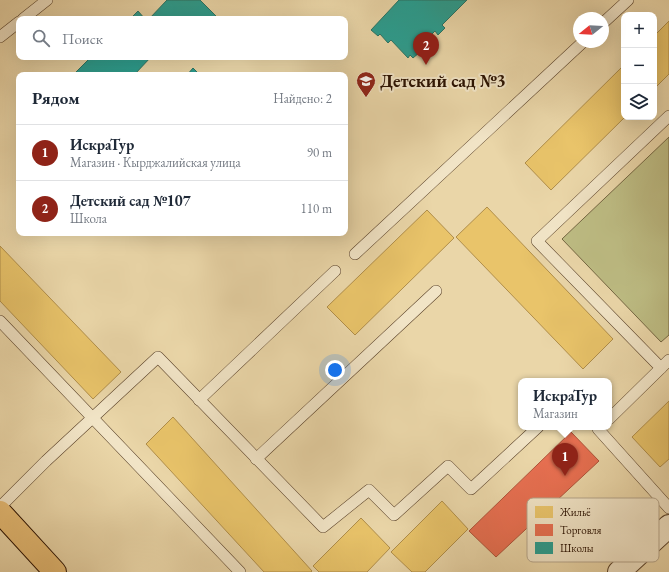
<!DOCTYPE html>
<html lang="ru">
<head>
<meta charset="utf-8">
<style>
	:root { --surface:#fff; --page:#f6f6f7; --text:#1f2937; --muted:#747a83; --line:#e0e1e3; --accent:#8f2418 }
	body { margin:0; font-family:"EB Garamond",serif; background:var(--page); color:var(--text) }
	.controls { position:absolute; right:12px; top:12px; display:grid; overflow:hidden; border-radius:8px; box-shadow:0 4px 16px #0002 }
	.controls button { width:36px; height:36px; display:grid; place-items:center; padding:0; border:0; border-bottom:1px solid var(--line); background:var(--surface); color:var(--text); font:20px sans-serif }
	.compass { position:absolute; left:573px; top:12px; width:36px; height:36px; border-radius:50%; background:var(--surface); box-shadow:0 4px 16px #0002; rotate:252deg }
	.you { position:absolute; left:335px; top:370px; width:14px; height:14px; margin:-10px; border:3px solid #fff; border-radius:50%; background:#1a73e8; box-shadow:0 0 0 6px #1a73e833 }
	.badge { display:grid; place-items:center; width:26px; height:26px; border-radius:50%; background:var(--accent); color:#fff; font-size:13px; font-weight:700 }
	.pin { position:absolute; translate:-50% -33px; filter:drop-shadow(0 1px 2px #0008) }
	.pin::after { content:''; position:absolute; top:21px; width:14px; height:12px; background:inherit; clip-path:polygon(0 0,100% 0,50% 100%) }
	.popup { position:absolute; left:518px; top:378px; width:94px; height:52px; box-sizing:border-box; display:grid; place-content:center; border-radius:8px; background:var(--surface); filter:drop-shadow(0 1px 3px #0005); font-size:13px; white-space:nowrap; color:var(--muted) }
	.popup b { font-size:15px; color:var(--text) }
	.popup::after { content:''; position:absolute; left:50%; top:100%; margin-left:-8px; border:8px solid transparent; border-top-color:var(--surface) }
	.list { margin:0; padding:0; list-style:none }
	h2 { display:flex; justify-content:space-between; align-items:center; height:52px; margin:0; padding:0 16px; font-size:17px }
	h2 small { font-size:13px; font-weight:400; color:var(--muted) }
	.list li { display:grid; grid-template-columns:26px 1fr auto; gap:12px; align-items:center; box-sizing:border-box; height:56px; padding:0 16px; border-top:1px solid var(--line) }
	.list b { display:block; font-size:15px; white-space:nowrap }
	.list p { margin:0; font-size:13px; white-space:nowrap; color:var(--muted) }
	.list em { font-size:13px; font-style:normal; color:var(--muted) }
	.icon { flex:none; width:22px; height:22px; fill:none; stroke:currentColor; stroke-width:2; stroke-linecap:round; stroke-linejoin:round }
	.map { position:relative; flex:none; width:669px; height:572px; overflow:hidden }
	.search { position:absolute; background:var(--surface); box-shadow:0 4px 16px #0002; left:16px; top:16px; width:332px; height:44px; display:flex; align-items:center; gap:10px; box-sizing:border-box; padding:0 14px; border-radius:8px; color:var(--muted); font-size:15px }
	.panel { position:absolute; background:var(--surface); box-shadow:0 4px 16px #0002; left:16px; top:72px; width:332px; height:164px; border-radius:8px }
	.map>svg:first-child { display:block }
</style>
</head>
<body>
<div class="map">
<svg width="669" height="572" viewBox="0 0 669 572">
	<rect width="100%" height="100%" fill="#ead6a8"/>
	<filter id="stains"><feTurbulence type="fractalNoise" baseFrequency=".005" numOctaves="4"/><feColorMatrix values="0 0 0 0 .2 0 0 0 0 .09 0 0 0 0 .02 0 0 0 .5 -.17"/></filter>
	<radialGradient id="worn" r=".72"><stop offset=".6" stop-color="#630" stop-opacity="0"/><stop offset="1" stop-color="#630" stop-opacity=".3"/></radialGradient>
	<path fill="#bdbc83" stroke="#746642" d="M669,137v198l-8,7 -99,-103z"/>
	<g fill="#e9c46a" stroke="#b08e4a">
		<path d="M669,21v53l-15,15v-53z"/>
		<path d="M624,65v52h1l-74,73 -26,-27z"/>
		<path d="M487,207l126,132 -30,30 -127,-132z"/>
		<path d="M427,210l27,28 -99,97 -28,-28z"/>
		<path d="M0,246l121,126 -28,27 -93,-98z"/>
		<path d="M669,401v58l-9,8 -28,-30z"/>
		<path d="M173,417l139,154 -1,1h-47l-118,-128z"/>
		<path d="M442,501l26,28 -43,43h-13l-21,-20z"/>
		<path d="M361,518l29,30 -23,24h-48l-6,-6z"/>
	</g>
	<path fill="#e76f51" stroke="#ae5339" d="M571,432l28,29 -103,96 -27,-26z"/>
	<g fill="#2a9d8f" stroke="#2a7364">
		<path d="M167,0h33l16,16 -3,3h-64z"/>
		<path d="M399,0h68l-25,25 3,3 -7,7 -3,-4 -18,18 3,3 -7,6 -3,-3 -2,3 -17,-18 -3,3 -8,-9 -2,2 -7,-6z"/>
		<path d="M138,11l7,8h-15z"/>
		<path d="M91,57h60l-17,18h-61z"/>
		<path d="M193,68l7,7h-13z"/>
	</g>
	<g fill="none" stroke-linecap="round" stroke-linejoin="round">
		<defs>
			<g id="service">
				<path d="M23,19l24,-19"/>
				<path d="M603,23l25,-23"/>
				<path d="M0,37l19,-15"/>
				<path d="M355,254l228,-212"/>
				<path d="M0,321l240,251"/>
				<path d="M661,368l8,-8"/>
				<path d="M199,400l136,-129"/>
				<path d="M609,419l52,-51 -124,-127 132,-125"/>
				<path d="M600,427l-2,2 71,79"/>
				<path d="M256,459l180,-168"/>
				<path d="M0,507l46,-46 112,-104 165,170 46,-37 25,25 54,-49 23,23 67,-62"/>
			</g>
			<path id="tertiary" d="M619,572l50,-46"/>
			<path id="primary" d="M0,512l55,60"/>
		</defs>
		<use href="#service" stroke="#5a422a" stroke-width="12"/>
		<use href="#tertiary" stroke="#5a422a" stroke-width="24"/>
		<use href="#primary" stroke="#2a1100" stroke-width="24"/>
		<use href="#service" stroke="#f1e4c6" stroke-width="11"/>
		<use href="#tertiary" stroke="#f1e4c6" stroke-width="22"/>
		<use href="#primary" stroke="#e5bb74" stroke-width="22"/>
	</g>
	<defs>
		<symbol id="school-pin" viewBox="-11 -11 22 30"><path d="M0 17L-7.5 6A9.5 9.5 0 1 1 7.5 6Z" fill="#8f2418" stroke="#f1e4c6"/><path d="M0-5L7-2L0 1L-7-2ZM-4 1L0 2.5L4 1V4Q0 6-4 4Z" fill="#fff"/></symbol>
	</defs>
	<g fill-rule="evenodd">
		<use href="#school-pin" x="355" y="70" width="22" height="30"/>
	</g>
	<g text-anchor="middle" stroke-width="4" stroke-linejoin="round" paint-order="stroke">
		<g font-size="18" font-weight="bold" fill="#2a1100" stroke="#f1e4c6" text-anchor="start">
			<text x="380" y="87">Детский сад №3</text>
		</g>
	</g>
	<rect x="527" y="498" width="132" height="64" rx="6" fill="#f1e4c6" stroke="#b5a58b" stroke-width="1"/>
	<rect x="535" y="506" width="18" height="12" fill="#e9c46a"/>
	<rect x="535" y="524" width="18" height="12" fill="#e76f51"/>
	<rect x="535" y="542" width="18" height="12" fill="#2a9d8f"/>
	<g font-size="11" fill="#2a1100">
		<text x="560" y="516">Жильё</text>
		<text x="560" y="534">Торговля</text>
		<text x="560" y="552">Школы</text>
	</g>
	<rect width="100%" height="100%" filter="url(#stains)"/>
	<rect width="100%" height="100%" fill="url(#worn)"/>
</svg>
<div class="controls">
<button>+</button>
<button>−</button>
<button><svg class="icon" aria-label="layers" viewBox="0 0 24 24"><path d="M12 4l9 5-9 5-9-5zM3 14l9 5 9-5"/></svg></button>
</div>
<svg class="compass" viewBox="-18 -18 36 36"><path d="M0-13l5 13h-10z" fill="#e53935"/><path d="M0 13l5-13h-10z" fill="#747a83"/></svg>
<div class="you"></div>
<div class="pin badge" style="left:565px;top:476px">1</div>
<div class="popup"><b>ИскраТур</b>Магазин</div>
<div class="pin badge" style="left:426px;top:65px">2</div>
<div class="search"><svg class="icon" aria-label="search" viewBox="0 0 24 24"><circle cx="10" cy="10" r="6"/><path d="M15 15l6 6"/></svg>Поиск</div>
<section class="panel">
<h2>Рядом<small>Найдено: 2</small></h2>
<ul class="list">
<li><span class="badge">1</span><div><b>ИскраТур</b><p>Магазин · Кырджалийская улица</p></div><em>90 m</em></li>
<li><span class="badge">2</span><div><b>Детский сад №107</b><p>Школа</p></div><em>110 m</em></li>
</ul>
</section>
</div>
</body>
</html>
